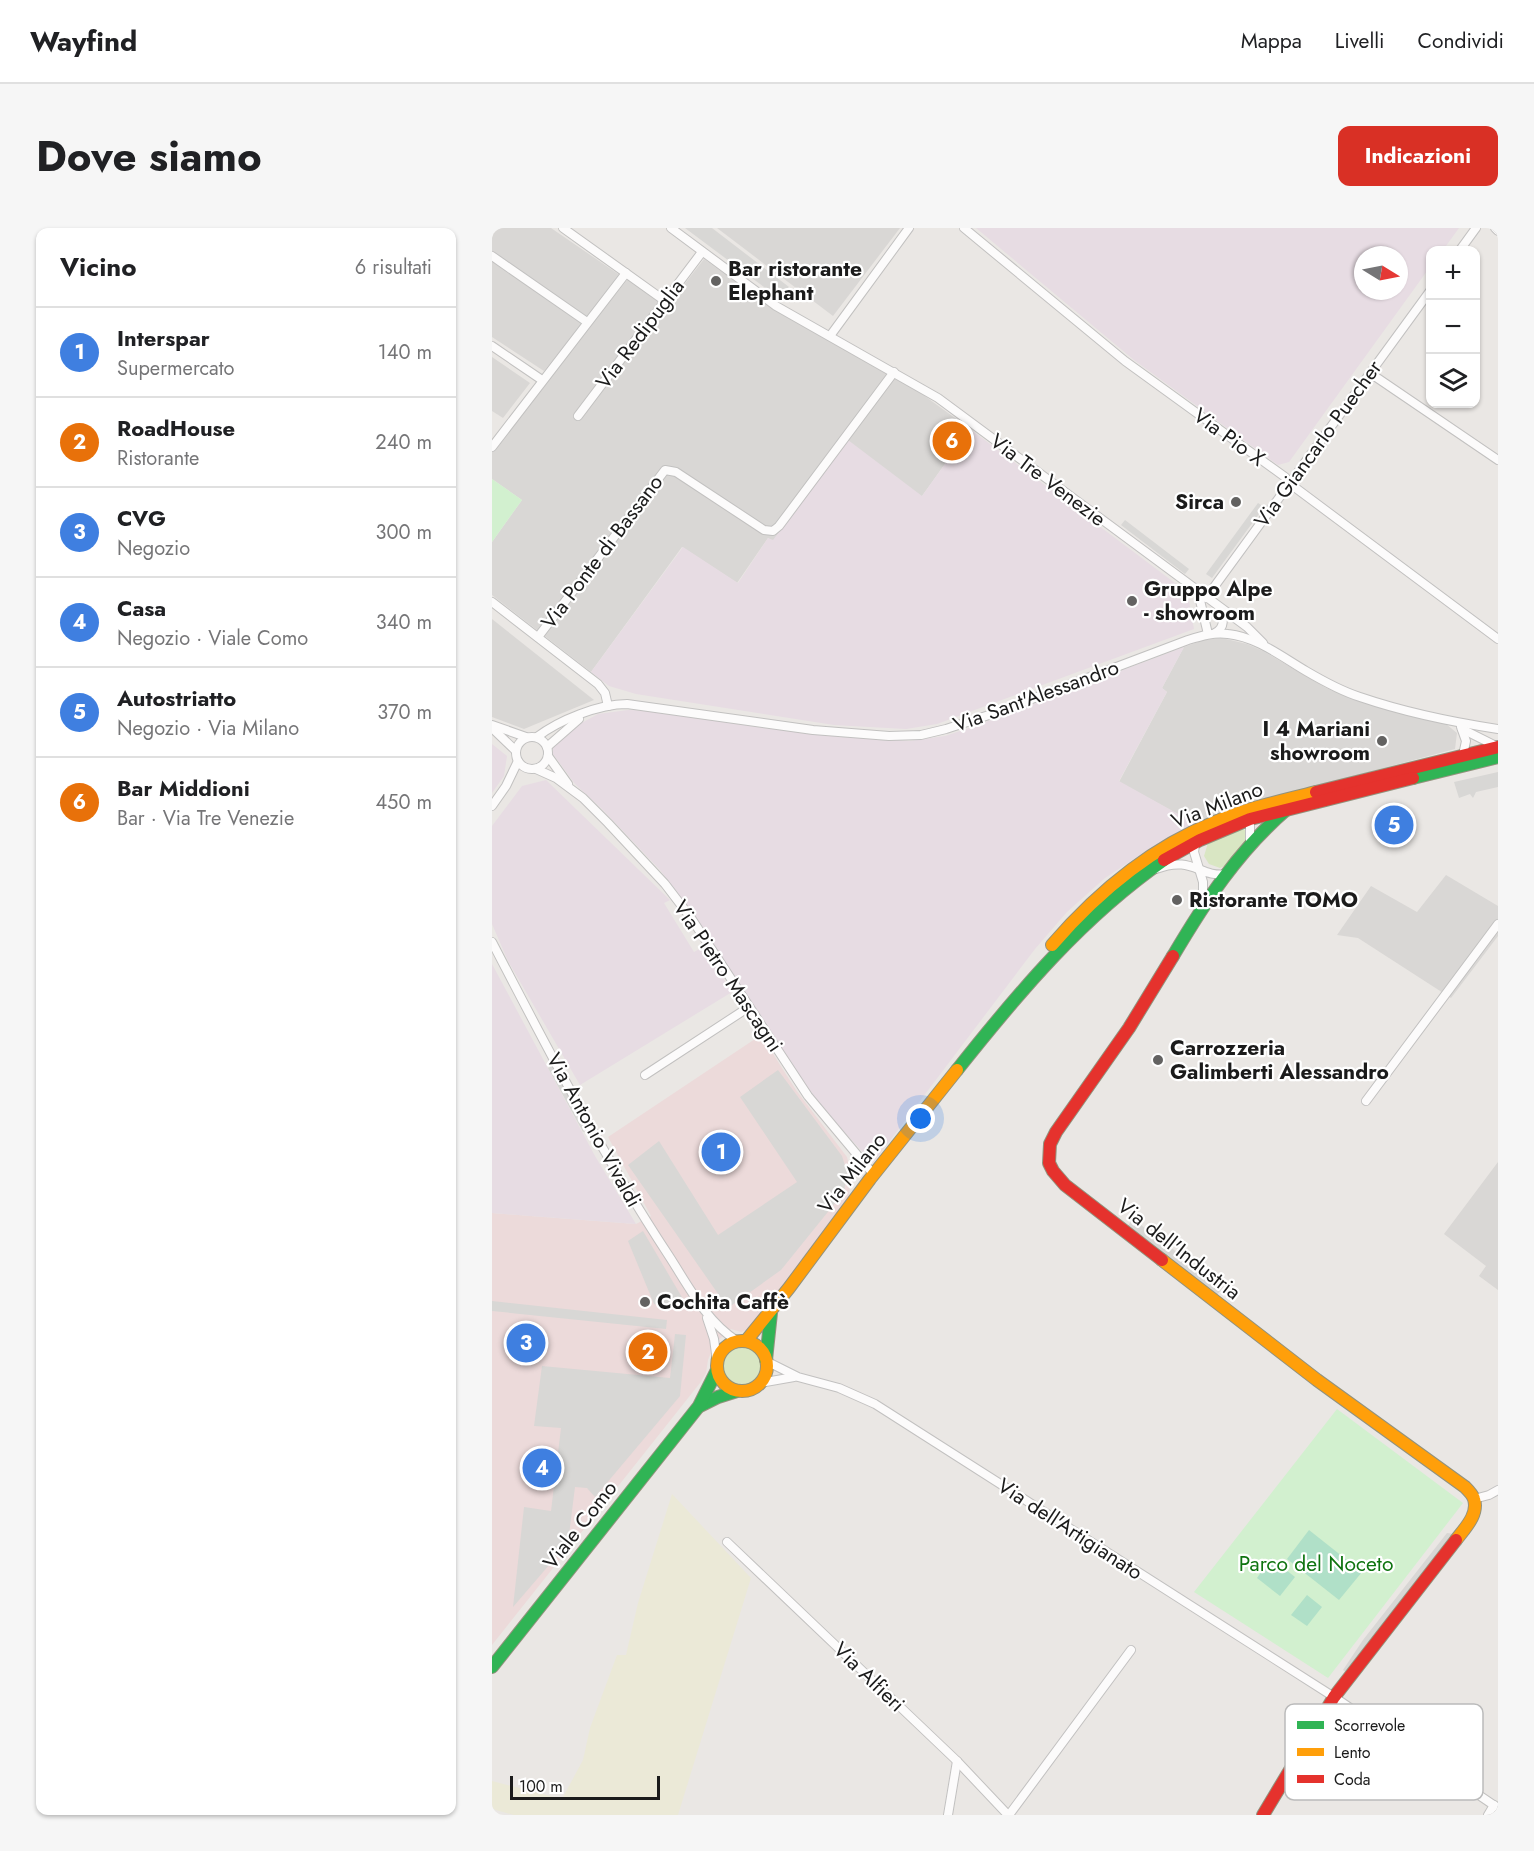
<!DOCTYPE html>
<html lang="it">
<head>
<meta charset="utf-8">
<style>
	:root { --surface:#fff; --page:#f6f6f6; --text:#202124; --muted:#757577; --line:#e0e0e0; --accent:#d93025 }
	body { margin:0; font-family:Jost,sans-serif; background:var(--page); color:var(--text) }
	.controls { position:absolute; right:18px; top:18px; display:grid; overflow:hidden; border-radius:12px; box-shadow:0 2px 4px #0004 }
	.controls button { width:54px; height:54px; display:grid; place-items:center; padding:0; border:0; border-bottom:2px solid var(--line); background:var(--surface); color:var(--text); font:30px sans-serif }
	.compass { position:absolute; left:862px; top:18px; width:54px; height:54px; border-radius:50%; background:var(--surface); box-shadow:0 2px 4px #0004; rotate:100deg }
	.scale { position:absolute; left:18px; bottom:15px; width:150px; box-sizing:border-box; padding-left:6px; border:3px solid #1b1b1b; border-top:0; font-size:16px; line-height:21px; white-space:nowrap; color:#1b1b1b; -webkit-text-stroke:4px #fff; paint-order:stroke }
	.you { position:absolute; left:429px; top:891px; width:21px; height:21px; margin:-15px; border:4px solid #fff; border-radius:50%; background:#1a73e8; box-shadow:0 0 0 9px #1a73e833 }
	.badge { display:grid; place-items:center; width:39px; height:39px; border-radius:50%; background:var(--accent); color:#fff; font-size:20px; font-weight:700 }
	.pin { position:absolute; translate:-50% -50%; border:3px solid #fff; box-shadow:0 2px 6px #0006 }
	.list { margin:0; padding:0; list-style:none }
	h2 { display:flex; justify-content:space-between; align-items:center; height:78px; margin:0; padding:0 24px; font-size:26px }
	h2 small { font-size:20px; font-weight:400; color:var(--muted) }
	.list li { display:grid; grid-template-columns:39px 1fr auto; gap:18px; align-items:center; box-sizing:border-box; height:90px; padding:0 24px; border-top:2px solid var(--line) }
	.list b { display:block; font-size:22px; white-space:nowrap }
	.list p { margin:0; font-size:20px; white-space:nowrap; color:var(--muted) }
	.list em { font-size:20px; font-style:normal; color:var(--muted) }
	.icon { flex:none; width:33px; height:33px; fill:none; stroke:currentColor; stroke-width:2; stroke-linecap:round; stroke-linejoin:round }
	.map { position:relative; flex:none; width:1006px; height:1587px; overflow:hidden; border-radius:12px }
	header { display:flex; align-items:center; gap:36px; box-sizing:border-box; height:84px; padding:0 30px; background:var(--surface); border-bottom:2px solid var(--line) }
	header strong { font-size:28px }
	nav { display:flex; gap:33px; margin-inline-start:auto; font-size:21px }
	.intro { display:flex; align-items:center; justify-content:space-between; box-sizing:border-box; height:144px; padding:0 36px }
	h1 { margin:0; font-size:42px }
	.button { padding:15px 27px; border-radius:12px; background:var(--accent); color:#fff; font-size:21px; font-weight:700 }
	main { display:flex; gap:36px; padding:0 36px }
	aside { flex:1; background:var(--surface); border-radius:12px; box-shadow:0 2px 4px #0004 }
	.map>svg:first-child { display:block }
</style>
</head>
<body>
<header>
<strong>Wayfind</strong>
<nav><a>Mappa</a><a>Livelli</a><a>Condividi</a></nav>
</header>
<div class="intro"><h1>Dove siamo</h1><a class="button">Indicazioni</a></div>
<main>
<aside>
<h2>Vicino<small>6 risultati</small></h2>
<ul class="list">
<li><span class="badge" style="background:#3f7fe0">1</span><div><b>Interspar</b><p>Supermercato</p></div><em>140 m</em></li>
<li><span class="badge" style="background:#e8710a">2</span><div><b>RoadHouse</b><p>Ristorante</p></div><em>240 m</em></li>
<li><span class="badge" style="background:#3f7fe0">3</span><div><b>CVG</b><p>Negozio</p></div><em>300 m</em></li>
<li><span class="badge" style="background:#3f7fe0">4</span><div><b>Casa</b><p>Negozio · Viale Como</p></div><em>340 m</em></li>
<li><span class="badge" style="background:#3f7fe0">5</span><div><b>Autostriatto</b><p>Negozio · Via Milano</p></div><em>370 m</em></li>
<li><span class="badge" style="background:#e8710a">6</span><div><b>Bar Middioni</b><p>Bar · Via Tre Venezie</p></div><em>450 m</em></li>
</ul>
</aside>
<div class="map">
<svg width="1006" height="1587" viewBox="0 0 1006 1587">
	<rect width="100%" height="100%" fill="#eae7e4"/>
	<g fill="#d9d7d5">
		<path d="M0,0h59l70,48 -77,95 -52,-34z"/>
		<path d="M225,0h183l-67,88z"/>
		<path d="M212,31l72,52 142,80 52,38 -48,67 -150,45 -4,-3 -31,45 -55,-36 -91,125 -99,-77v-53l30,-42 -30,-21v-29l53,-70 83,-101 38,29z"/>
		<path d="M0,129l38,26 -27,35 -11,-7z"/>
		<path d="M0,391l102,81 -70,29 -32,-12z"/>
		<path d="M730,410l25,6 16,7 63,37 29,12 91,24 11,9 -2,16 -218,58 -41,17 -77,-42 48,-90 -5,-4 22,-41 20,-7z"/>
		<path d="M954,647l52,31v30l-47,62 -93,-60 -21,-3 34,-49 46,26z"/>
		<path d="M1006,934v128l-19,-14 7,-10 -42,-32z"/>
	</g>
	<path fill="#ecdada" d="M269,807l35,55 51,67 4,17 -2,22 -97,132 -11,4 -10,-3 -16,14 -7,17 -2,13 -6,10 -208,262v-432l144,11 15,-8 -43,-79z"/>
	<g fill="#e7dce3" fill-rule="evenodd">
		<path d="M484,0h483l-16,22h-13v17l-141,195 -11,3 -144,-105zM871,27h36v36h-36z"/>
		<path d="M478,201l213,160 5,6 6,34 -257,95 -31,5 -72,-4 -198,-31 -27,-8 -18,-14 92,-125 55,36 30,-45 5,2 75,-100 74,56z"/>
		<path d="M692,419l-22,41 5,4 -48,89 77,43 -50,27 -41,27 -38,34 -32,37 -162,214 -56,-60 -126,-192 -31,-41 -59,-62 -26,-24 -22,-30v-6l25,-23 20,-11 30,-4 27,1 108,17 146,13 36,-5 33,-11z"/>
		<path d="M0,516l15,12 -3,20 -12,17z"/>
		<path d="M54,552l124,120 -6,3 30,49 9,-5 29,45 -152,93 -72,-124 -16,-37v-98l30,-40z"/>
		<path d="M0,736l103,192 41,68 -144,-11z"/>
	</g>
	<path fill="#ebe9d7" d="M180,1266l79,84 -73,237h-164l-18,-5 -4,-2v-27l70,18 21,-39 7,-32 27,-73h9l12,-52z"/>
	<g fill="#d9e6c3">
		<path d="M748,600l7,3v6l-4,7 -18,22 -5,2 -11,-4 -5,-8 4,-13z"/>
		<circle cx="249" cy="1138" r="20"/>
	</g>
	<g fill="#d2f0cf">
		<path d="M0,251l30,21 -30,42z"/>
		<path d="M845,1181l126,94 -135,175 -134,-86z"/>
	</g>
	<g fill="#b0e0c8">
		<path d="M817,1302l53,42 -23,28 -52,-41z"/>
		<path d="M779,1330l24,19 -15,19 -23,-18z"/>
		<path d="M815,1367l15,12 -15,19 -16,-11z"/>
	</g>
	<g fill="#d8d7d5">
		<path d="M193,0h27l77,59 -9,12z"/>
		<path d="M766,275l6,4 -52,71 -6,-4z"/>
		<path d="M633,292l64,49 -4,5 -64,-49z"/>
		<path d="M1006,544v15l-22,5 -3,6 -3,-4 -11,4 -5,-16z"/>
		<path d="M60,838l36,64 -5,2 -35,-64z"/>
		<path d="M286,842l64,86 5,16 -3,20 -63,78 -53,38 -100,-143 31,-24 59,94 79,-53 -57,-85z"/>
		<path d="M641,991l90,68 -6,8 -90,-68z"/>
		<path d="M151,1003l40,68 -13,9 -16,-4 -26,-63z"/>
		<path d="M0,1073l175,19 -1,9 -174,-18z"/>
		<path d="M183,1106l11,1 -6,61 -85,101 -8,-9 -12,-1 -7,56 -55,64 11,-100 27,4 10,-83 -27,-2 8,-60 128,12z"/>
		<path d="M955,1305l8,1 -108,139 -4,-3 20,-30z"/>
	</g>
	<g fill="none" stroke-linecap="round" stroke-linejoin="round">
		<defs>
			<g id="street">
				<path d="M71,0l102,73"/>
				<path d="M179,0l105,78 162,92 309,229 16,16"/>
				<path d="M472,0l161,133 160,116 4,6 209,156"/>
				<path d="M1003,0l3,3"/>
				<path d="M968,22l16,-22"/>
				<path d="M0,28l95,66"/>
				<path d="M338,108l79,-108"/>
				<path d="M0,118l50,34"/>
				<path d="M878,145l128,87"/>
				<path d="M86,188l124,-164"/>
				<path d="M0,219l134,-174"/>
				<path d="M706,364l10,42"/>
				<path d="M714,370l224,-307"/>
				<path d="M0,374l106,82 7,9 3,13"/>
				<path d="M723,405c11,-6 8,-15 5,-25"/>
				<path d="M46,409l127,-167 11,2 88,58 9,1 6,-5 115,-154"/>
				<path d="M0,497l34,12"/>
				<path d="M969,499l5,14 -3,14"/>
				<path d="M0,500l24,23"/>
				<path d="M970,501l36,18"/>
				<circle cx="40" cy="525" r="16"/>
				<path d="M45,509c22,-17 62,-33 90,-33l186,26 76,6 32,-1 25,-6 46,-15 196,-74c13,-4 26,-8 40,-6 29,3 54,23 78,37 17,10 35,20 54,26 44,15 92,25 138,32"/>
				<path d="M55,519l32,-28"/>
				<path d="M56,528l20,28"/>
				<path d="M44,541l20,9 27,20 25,25 57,61 26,34 117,178 66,79"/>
				<path d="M0,578l14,-20 12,-25"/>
				<path d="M754,589l4,2v25"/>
				<path d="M704,611l-2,13 9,30v24"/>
				<path d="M664,641c37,-14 43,9 71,5"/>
				<path d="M0,714c55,106 111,214 177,314 20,31 37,65 68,85"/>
				<path d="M153,847l104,-68"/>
				<path d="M874,873l132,-177"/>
				<path d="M215,1090l7,21 3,22"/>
				<path d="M274,1133l32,16 41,11 36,16 459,293 164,111"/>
				<path d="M268,1155l34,-6"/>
				<path d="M982,1271l15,-4 9,-5"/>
				<path d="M235,1314l230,219 51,54"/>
				<path d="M456,1587l9,-54"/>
				<path d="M517,1587l122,-165"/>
				<path d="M996,1587l6,-10"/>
			</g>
			<g id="fast">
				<path d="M921,550l85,-21"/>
				<path d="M681,728c32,-54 65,-105 113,-146"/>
				<path d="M465,842c62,-78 125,-153 207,-210"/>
				<path d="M274,1132l5,-47"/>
				<path d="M208,1178l18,-9 19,-6"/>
				<path d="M0,1439l207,-261 18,-36"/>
			</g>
			<g id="slow">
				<path d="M560,717c45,-52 98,-97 163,-123 32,-14 67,-21 101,-30"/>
				<path d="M670,1032l155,120 148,107c3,3 8,8 9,12 5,16 -10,30 -18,41"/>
				<path d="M254,1113l43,-53 81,-109 87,-109"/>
				<circle cx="250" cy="1138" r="25"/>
			</g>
			<g id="jam">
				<path d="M824,564l182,-45"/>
				<path d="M672,632l36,-20 50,-21 163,-41"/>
				<path d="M670,1032l-97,-75 -12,-14 -4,-8 1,-19 6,-12 73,-104 44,-72"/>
				<path d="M771,1587l71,-118 122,-157"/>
			</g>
		</defs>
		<use href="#street" stroke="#c2c1c0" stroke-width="10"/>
		<use href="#fast" stroke="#92927d" stroke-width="14"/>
		<use href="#slow" stroke="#92927d" stroke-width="14"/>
		<use href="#jam" stroke="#92927d" stroke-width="14"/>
		<use href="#street" stroke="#fcfbfb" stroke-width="8"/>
		<use href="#fast" stroke="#30b455" stroke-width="12"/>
		<use href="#slow" stroke="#ff9f0a" stroke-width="12"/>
		<use href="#jam" stroke="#e5322d" stroke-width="12"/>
	</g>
	<g fill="#636261" stroke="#fff" stroke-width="2">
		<circle cx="224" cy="53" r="6"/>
		<circle cx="744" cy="274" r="6"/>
		<circle cx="640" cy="373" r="6"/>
		<circle cx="890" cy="513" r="6"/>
		<circle cx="685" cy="672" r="6"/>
		<circle cx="666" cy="832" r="6"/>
		<circle cx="153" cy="1074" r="6"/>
	</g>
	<g text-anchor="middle" stroke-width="4.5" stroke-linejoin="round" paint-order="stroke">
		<g font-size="21" font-weight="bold" fill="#1b1b1b" stroke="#fff" text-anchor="start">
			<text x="236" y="48">Bar ristorante<tspan x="236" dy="24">Elephant</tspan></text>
			<text x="732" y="281" text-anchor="end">Sirca</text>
			<text x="652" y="368">Gruppo Alpe<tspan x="652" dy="24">- showroom</tspan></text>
			<text x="878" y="508" text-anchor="end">I 4 Mariani<tspan x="878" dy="24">showroom</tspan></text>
			<text x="697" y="679">Ristorante TOMO</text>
			<text x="678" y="827">Carrozzeria<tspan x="678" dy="24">Galimberti Alessandro</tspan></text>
			<text x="165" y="1081">Cochita Caffè</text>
		</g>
		<g font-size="21" fill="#1b1b1b" stroke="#fff">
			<text transform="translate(148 106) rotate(-53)" y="7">Via Redipuglia</text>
			<text transform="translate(737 209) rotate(36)" y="7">Via Pio X</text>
			<text transform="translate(826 216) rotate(-54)" y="7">Via Giancarlo Puecher</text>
			<text transform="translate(556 252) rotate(37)" y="7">Via Tre Venezie</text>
			<text transform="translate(110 324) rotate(-53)" y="7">Via Ponte di Bassano</text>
			<text transform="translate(544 468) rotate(-20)" y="7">Via Sant'Alessandro</text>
			<text transform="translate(725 577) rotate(-21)" y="7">Via Milano</text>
			<text transform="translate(236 748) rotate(56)" y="7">Via Pietro Mascagni</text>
			<text transform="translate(102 902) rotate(61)" y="7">Via Antonio Vivaldi</text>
			<text transform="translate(360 945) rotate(-52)" y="7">Via Milano</text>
			<text transform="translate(687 1021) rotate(38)" y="7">Via dell'Industria</text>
			<text transform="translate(88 1297) rotate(-52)" y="7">Viale Como</text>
			<text transform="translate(578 1301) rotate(33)" y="7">Via dell'Artigianato</text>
			<text transform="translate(377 1449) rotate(44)" y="7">Via Alfieri</text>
		</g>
		<g font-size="21" fill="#0f7410" stroke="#fff">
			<text x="824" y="1343">Parco del Noceto</text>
		</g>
	</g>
	<rect x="793" y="1476" width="198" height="96" rx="9" fill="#fff" stroke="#bbb" stroke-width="1.5"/>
	<rect x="805" y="1493" width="27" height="8" fill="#30b455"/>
	<rect x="805" y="1520" width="27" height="8" fill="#ff9f0a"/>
	<rect x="805" y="1547" width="27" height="8" fill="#e5322d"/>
	<g font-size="16" fill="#1b1b1b">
		<text x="842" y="1503">Scorrevole</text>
		<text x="842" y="1530">Lento</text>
		<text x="842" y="1557">Coda</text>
	</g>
</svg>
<div class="controls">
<button>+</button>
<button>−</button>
<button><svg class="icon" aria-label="layers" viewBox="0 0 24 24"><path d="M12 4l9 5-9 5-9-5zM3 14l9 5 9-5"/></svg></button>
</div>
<svg class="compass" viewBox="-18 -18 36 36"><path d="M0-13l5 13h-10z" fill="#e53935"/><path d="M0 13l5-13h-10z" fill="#757577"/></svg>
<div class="scale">100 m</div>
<div class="you"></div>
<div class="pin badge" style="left:229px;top:924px;background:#3f7fe0">1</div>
<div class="pin badge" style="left:156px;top:1124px;background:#e8710a">2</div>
<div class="pin badge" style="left:34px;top:1115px;background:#3f7fe0">3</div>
<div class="pin badge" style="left:50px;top:1240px;background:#3f7fe0">4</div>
<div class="pin badge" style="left:902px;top:597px;background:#3f7fe0">5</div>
<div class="pin badge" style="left:460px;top:213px;background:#e8710a">6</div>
</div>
</main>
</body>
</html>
